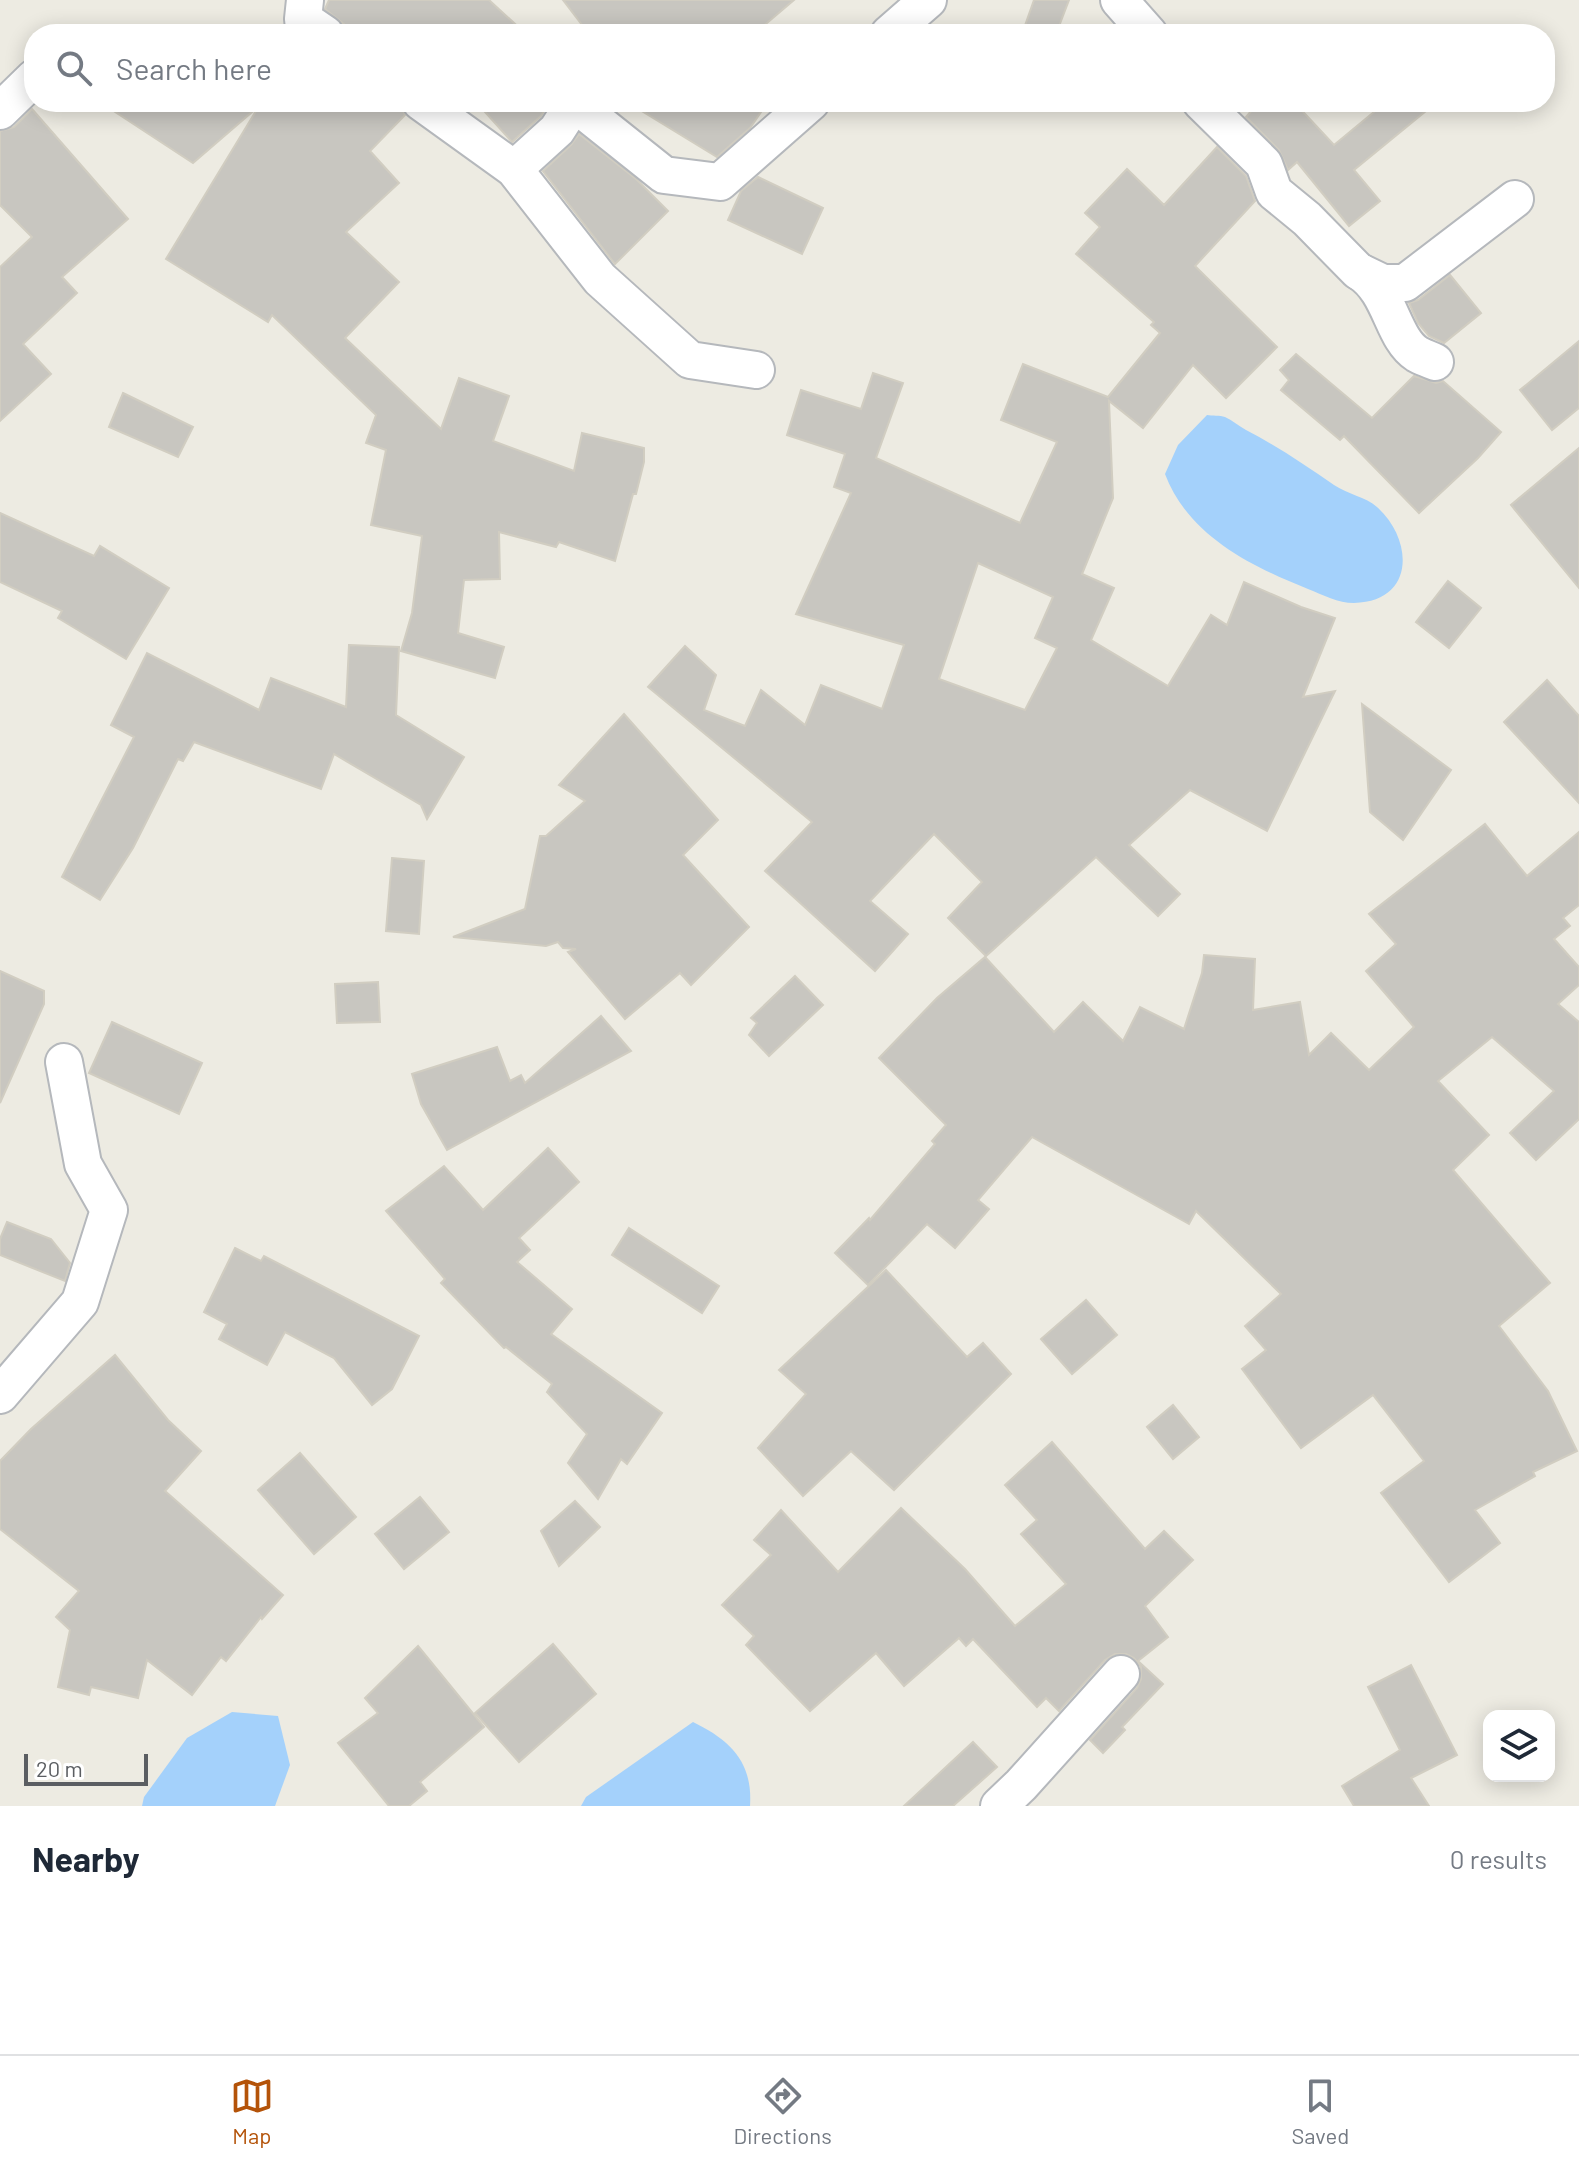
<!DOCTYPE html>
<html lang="en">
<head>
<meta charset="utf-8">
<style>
	:root { --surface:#fff; --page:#f6f6f7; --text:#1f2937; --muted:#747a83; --line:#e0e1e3; --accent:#b45309 }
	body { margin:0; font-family:Barlow,sans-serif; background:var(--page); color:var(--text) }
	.controls { position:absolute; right:24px; bottom:24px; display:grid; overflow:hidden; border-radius:16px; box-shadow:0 4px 20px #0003 }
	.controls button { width:72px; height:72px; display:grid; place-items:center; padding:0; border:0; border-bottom:2px solid var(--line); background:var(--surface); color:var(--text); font:40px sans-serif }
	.scale { position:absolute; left:24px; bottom:20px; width:124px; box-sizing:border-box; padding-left:8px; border:4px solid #5b5e62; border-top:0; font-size:22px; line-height:28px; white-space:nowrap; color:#5b5e62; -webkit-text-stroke:6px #fff; paint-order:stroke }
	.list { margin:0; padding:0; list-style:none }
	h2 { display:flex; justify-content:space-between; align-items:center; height:104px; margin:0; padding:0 32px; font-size:34px }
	h2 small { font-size:26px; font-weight:400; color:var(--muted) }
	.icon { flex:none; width:44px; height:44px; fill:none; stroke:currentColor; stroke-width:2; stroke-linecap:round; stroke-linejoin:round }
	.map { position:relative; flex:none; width:1579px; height:1806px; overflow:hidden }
	.search { position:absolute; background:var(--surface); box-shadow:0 4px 20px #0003; left:24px; right:24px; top:24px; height:88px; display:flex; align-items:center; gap:20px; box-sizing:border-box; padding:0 28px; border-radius:32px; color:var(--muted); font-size:30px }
	.sheet { height:248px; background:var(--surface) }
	nav { display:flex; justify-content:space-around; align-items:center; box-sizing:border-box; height:112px; border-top:2px solid var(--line); background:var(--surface); font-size:22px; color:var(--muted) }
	nav a { display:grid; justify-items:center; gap:4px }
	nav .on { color:var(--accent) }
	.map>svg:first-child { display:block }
</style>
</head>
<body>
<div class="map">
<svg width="1579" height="1806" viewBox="0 0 1579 1806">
	<rect width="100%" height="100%" fill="#edebe2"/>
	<g fill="#a4d1fb">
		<path d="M1207,415c5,1 13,0 18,2 7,3 14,9 21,13 31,16 59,35 88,55 13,9 32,12 43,22 37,33 38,95 -23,96 -16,0 -31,-8 -46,-14 -58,-23 -120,-54 -143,-115l13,-29z"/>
		<path d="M232,1712l46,4 12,49 -15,41h-133l2,-9 43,-59z"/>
		<path d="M693,1722c37,18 60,40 57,84h-169l5,-9z"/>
	</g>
	<g fill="#c8c6c0" stroke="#d1cdc1" stroke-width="2" fill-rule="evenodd">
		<path d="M329,0h160l37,34h-180l-2,-10 -19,-15z"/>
		<path d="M563,0h231l-40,34h-165z"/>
		<path d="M1034,0h35l-13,34h-34z"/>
		<path d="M100,102h300l5,13 -35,36 29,32 -53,49 53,50 -54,56 96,91 18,-51 50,18 -16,45 81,30 8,-38 62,15v14l-8,32h-3l-18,67 -56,-19 -3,5 -57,-15 1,47 -36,1 -6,53 46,14 -9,31 -94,-27 11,-38 10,-77 -51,-11 15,-75 -20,-7 10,-28 -104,-100 -4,7 -102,-63 93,-153 -66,57z"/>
		<path d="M476,102h68l3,4 -6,10 -29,26z"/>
		<path d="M627,102h141l-18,26 -33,29z"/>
		<path d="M1259,102h35l40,43 52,-43h51l-83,68 26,31 -31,25 -52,-64 -9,8 -9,-20 -33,-33z"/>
		<path d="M32,109l96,110 -66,58 15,16 -54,51 28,30 -51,47v-154l32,-30 -32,-32v-74l14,-4z"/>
		<path d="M579,134l57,45 32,32 -53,53 -72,-93 28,-26z"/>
		<path d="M1217,147l29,29 9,25 -60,65 82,81 -51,51 -33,-33 -50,63 -34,-27 4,97 -31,76 32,14 -23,52 77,46 43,-71 16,10 17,-43 57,25 34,11 -32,79 32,-6 -68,140 -77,-41 -61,55 51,49 -22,22 -62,-59 -110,99 -38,-38 34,-36 -48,-48 -64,67 38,33 -33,37 -110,-100 47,-49 -164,-135 37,-41 31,29 -12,35 41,16 16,-36 44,35 16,-40 61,24 22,-64 -108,-31 55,-121 -17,-6 11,-33 -58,-19 14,-45 60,19 12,-36 30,10 -27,75 144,65 37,-81 -56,-22 22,-56 85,33 52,-64 -9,-8 3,-3 -78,-68 24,-27 -15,-14 42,-44 37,36zM978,563l75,34 -18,41 22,10 -32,62 -86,-31z"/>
		<path d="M758,177l65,31 -21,46 -74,-34 13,-29z"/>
		<path d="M1450,275l31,38 -37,30 -15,-7 -11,-13 -9,-20 9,-3z"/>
		<path d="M1579,341v67l-27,22 -32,-40z"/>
		<path d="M1296,354l76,64 42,-42 22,7 7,-2 58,51 -23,26 -59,55 -75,-77 -4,4 -59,-50 8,-10 -9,-10z"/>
		<path d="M123,393l70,34 -15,30 -69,-30z"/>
		<path d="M1579,448v140l-68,-83z"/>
		<path d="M0,513l94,43 6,-10 69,42 -43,71 -68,-41 4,-7 -62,-29z"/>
		<path d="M1448,581l33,27 -32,40 -33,-26z"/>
		<path d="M349,645l50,2 -3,68 68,42 -37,62 -6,-14 -87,-51 -13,35 -127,-47 -11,19 -5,-2 -45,89 -33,52 -38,-23 72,-140 -23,-12 36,-72 112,57 12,-32 75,29z"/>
		<path d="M1547,680l32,36v87l-75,-81z"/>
		<path d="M1362,704l89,66 -48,70 -33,-28z"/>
		<path d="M624,714l94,106 -35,35 66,72 -58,58 -11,-12 -55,46 -57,-67 8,-3 -13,-1 -5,-6 -12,4 -93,-9 72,-28 15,-73h6l39,-35 -26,-16z"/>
		<path d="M1485,824l42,52 52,-44v73l-16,13 7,8 -16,13 25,28v18l-21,19 21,18v97l-43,41 -26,-27 44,-42 -62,-54 -54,44 51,54 -36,35 97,113 -51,43 49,65 29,60 -44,21 2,4 -60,34 25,33 -51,39 -68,-89 43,-32 -51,-66 -72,53 -59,-79 24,-19 -21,-24 36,-32 -85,-83 -7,13 -157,-87 -54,63 11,9 -34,39 -28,-24 -59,61 -33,-32 34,-35 1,2 65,-76 -3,-3 14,-16 -67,-67 58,-60 48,-41 69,75 29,-30 40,39 17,-34 44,22 18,-56 2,-18 51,4 -2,51 47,-8 9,53 22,-22 38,37 45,-43 -48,-56 30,-27 -27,-30z"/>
		<path d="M392,858l32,3 -5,73 -33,-3z"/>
		<path d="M0,971l44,20v13l-44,99z"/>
		<path d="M795,976l28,29 -54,51 -20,-21 8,-12 -6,-5z"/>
		<path d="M378,982l2,40 -43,1 -2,-39z"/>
		<path d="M601,1016l30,35 -184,99 -26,-46 -9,-30 85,-27 13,34 11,-6 4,8z"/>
		<path d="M112,1022l90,41 -23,51 -90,-41z"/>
		<path d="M548,1148l31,34 -60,56 11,12 -13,12 55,47 -21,25 111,79 -35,51 -6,-5 -23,40 -30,-36 19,-29 -40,-42 5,-8 -46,-37 -2,1 -63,-65 4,-4 -59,-68 58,-45 39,44z"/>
		<path d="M7,1222l44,17 19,24 -5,18 -65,-26v-16z"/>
		<path d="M629,1228l90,58 -17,27 -90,-58z"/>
		<path d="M235,1248l26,13 3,-5 155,80 -27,53 -20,16 -38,-47 -49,-26 -18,33 -48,-26 8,-15 -23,-12z"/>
		<path d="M886,1270l81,87 16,-14 28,31 -117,116 -43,-39 -48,45 -45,-48 48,-54 -27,-24z"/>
		<path d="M1086,1300l31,35 -45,39 -31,-35z"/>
		<path d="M115,1355l53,65 33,31 -36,40 118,104 -21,24 -1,-2 -35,44 -5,-4 -29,38 -45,-35 -9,38 -47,-11 -2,8 -31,-8 12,-57 -14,-13 23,-26 -79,-62v-68l31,-32z"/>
		<path d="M1173,1405l26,32 -26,22 -26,-32z"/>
		<path d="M1052,1442l93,107 19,-18 29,29 -48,46 23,31 -30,24 25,23 -41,43 3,3 -22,23 -13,-13 47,-52 4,-9v-12l-7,-9 -8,-4h-11l-10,6 -46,51 -13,-13 -9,9 -64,-68 -7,7 -7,-8 -55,48 -28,-33 -66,58 -64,-66 8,-9 -32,-31 49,-50 -17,-15 27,-30 57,62 63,-64 64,61 50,57 51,-42 -45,-50 16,-14 -32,-35z"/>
		<path d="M300,1453l56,64 -42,37 -56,-64z"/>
		<path d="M420,1497l29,35 -45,37 -29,-35z"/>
		<path d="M575,1501l25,26 -41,39 -18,-35z"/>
		<path d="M553,1644l43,50 -77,68 -44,-49z"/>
		<path d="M418,1646l66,81 -64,55 7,9 -18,15h-20l-51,-63 40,-30 -13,-15z"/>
		<path d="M1411,1665l46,90 -46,23 18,28h-75l-12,-20 58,-36 -32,-63z"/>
		<path d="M973,1742l24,25 -44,39h-49z"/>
	</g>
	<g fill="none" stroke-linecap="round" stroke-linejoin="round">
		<defs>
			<g id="minor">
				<path d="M305,0l-2,19 22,15"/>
				<path d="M1119,0l30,34"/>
				<path d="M889,34l39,-34"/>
				<path d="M421,102l93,67 86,110 90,81 66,10"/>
				<path d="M578,102l7,10 79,63 56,7 91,-80"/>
				<path d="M1201,102l63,62 10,28 33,27 51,52 25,12h22l110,-84"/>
				<path d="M0,111l34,-33"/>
				<path d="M514,169l43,-39 18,-28"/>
				<path d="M1360,272c31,20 32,66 57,82 5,3 12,5 18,8"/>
				<path d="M0,1395l80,-93 29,-92 -26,-46 -19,-102"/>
				<path d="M999,1806l22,-21 100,-111"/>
			</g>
		</defs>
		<use href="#minor" stroke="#b5b8bc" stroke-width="40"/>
		<use href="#minor" stroke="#fff" stroke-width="36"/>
	</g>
</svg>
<div class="controls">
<button><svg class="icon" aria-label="layers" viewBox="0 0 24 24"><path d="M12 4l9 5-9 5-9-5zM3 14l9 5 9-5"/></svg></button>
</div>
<div class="scale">20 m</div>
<div class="search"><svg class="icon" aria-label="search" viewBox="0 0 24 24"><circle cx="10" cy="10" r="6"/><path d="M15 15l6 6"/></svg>Search here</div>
</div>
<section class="sheet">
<h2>Nearby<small>0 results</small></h2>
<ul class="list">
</ul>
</section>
<nav>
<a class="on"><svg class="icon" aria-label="map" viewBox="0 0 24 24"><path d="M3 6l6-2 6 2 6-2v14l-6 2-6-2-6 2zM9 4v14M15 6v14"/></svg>Map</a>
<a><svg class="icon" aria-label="directions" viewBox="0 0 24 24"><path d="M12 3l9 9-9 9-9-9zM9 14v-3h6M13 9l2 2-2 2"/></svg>Directions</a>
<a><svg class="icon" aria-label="saved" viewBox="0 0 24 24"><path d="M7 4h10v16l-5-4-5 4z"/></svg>Saved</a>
</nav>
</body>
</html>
